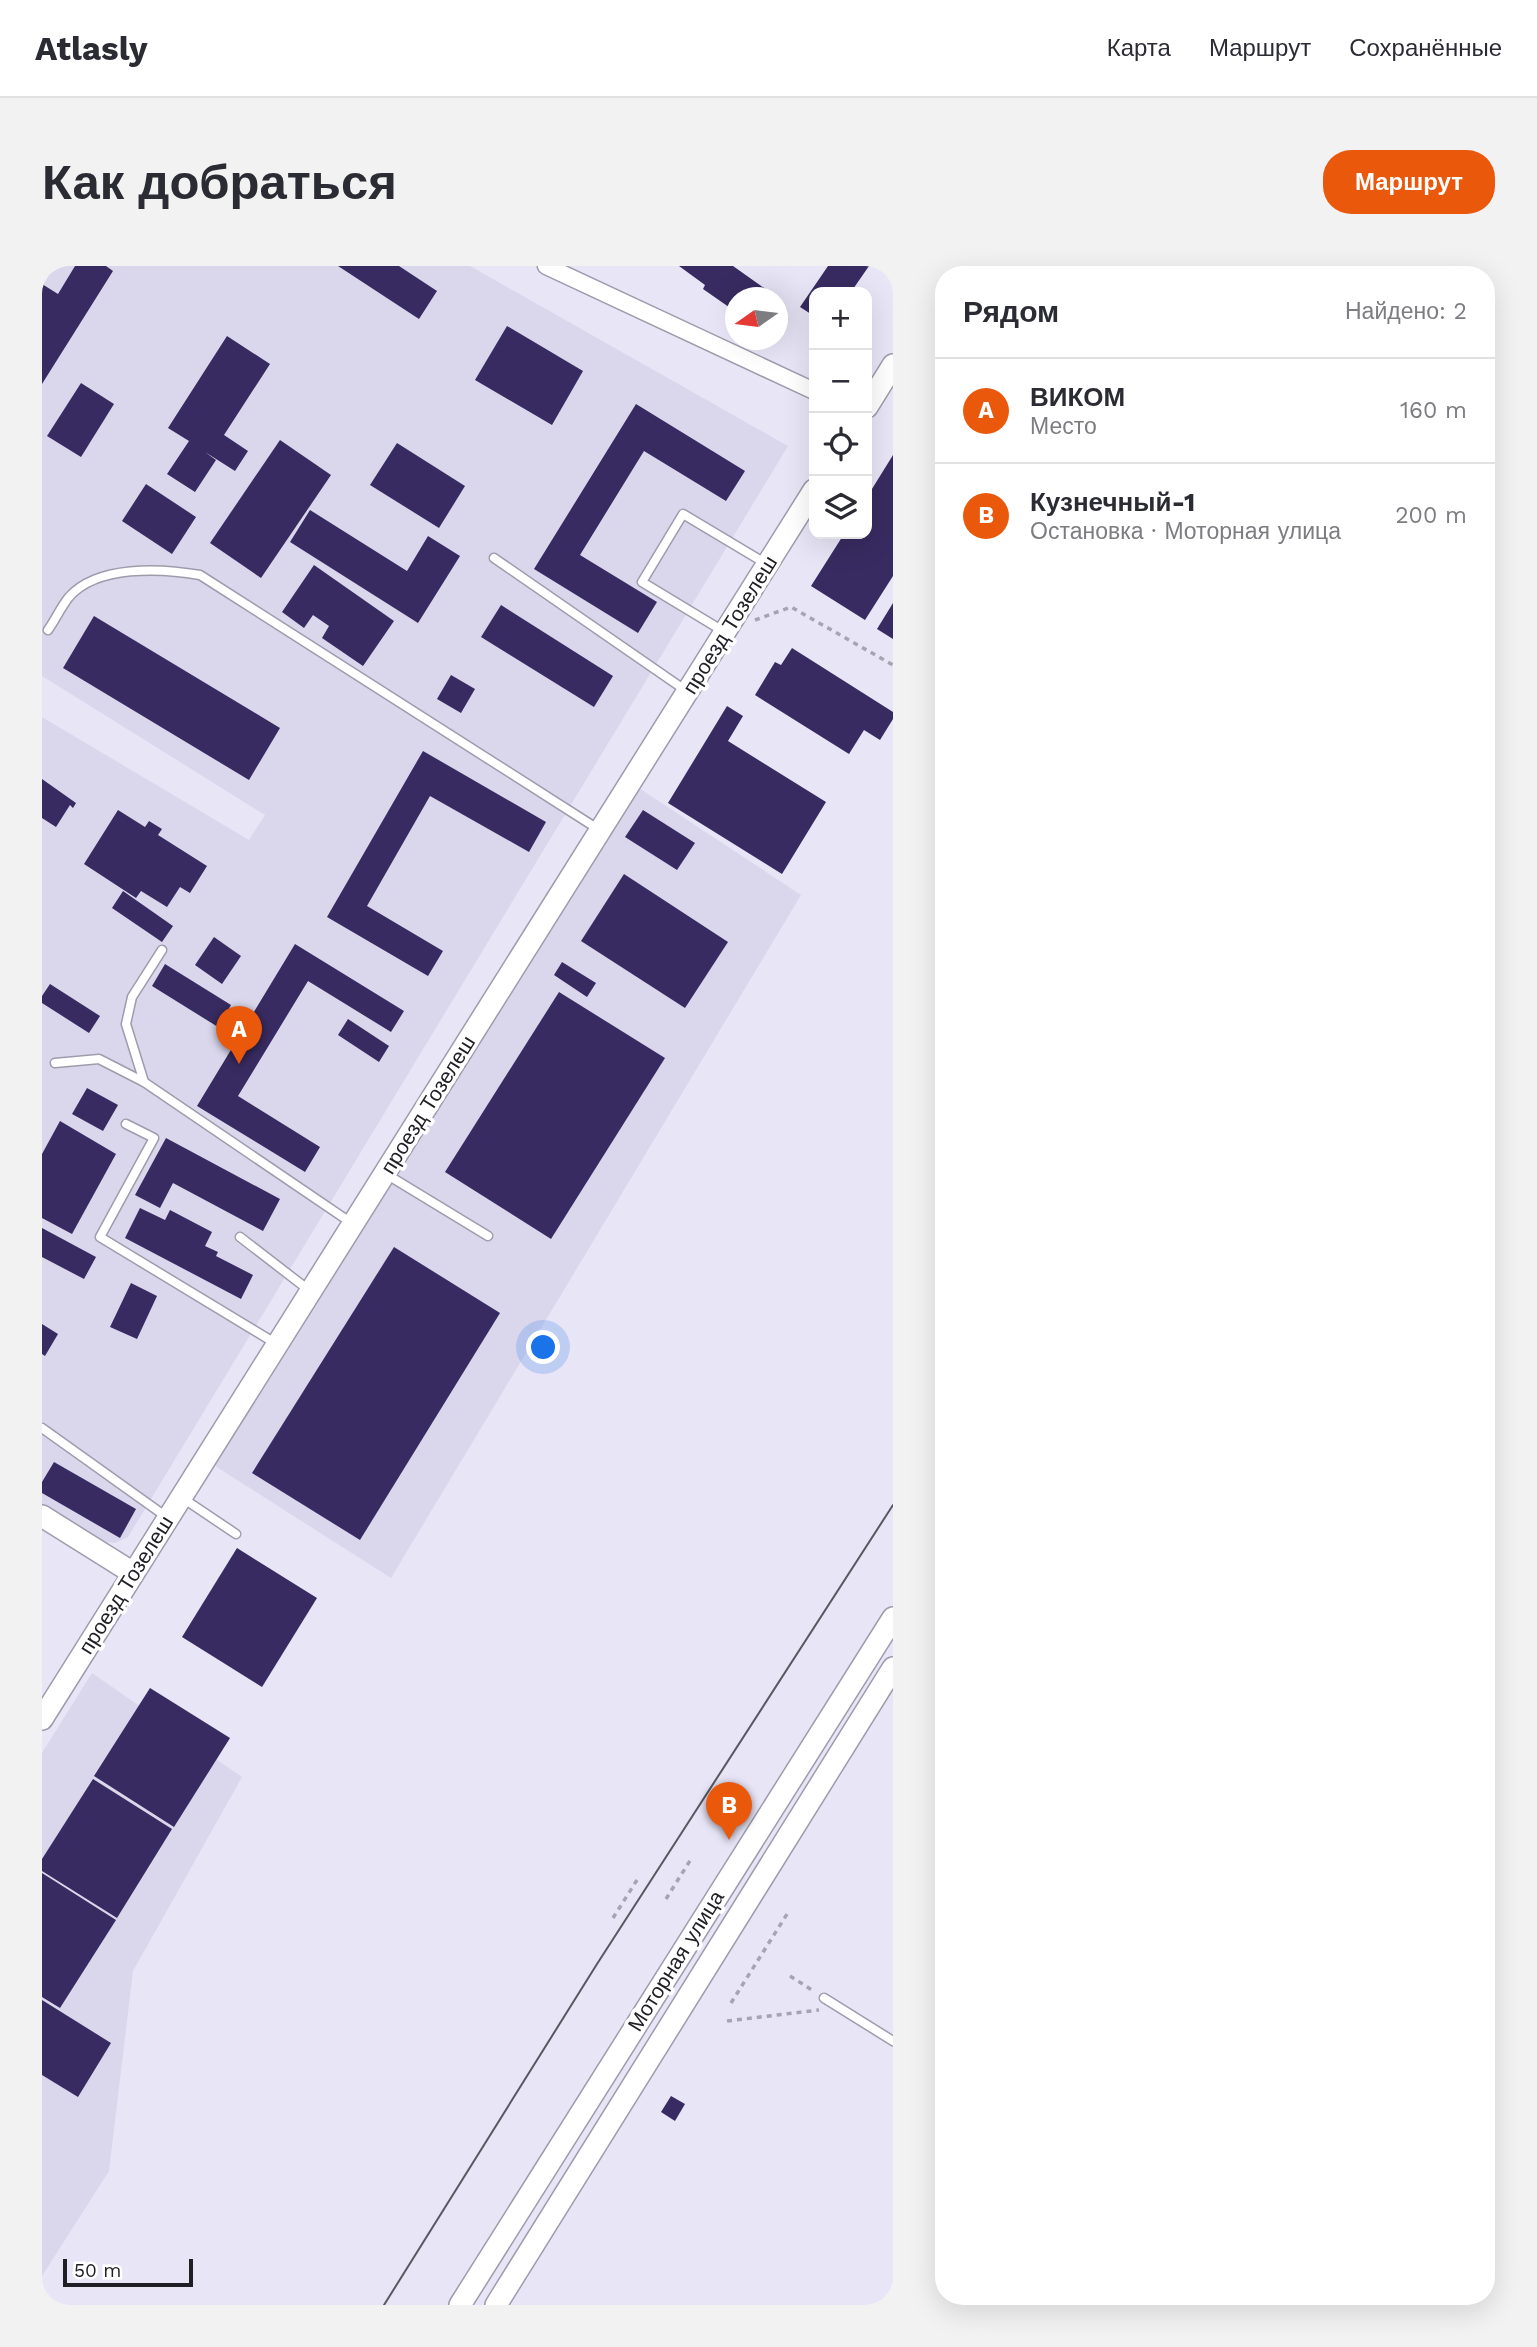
<!DOCTYPE html>
<html lang="ru">
<head>
<meta charset="utf-8">
<style>
	:root { --surface:#fff; --page:#f2f2f3; --text:#2b2b33; --muted:#7c7c81; --line:#e1e1e2; --accent:#ea580c }
	body { margin:0; font-family:"Work Sans",sans-serif; background:var(--page); color:var(--text) }
	.controls { position:absolute; right:21px; top:21px; display:grid; overflow:hidden; border-radius:14px; box-shadow:0 7px 28px #0002 }
	.controls button { width:63px; height:63px; display:grid; place-items:center; padding:0; border:0; border-bottom:2px solid var(--line); background:var(--surface); color:var(--text); font:35px sans-serif }
	.compass { position:absolute; left:683px; top:21px; width:63px; height:63px; border-radius:50%; background:var(--surface); box-shadow:0 7px 28px #0002; rotate:256deg }
	.scale { position:absolute; left:21px; bottom:18px; width:130px; box-sizing:border-box; padding-left:7px; border:4px solid #1e1e24; border-top:0; font-size:19px; line-height:24px; white-space:nowrap; color:#1e1e24; -webkit-text-stroke:5px #fff; paint-order:stroke }
	.you { position:absolute; left:502px; top:1082px; width:24px; height:24px; margin:-18px; border:5px solid #fff; border-radius:50%; background:#1a73e8; box-shadow:0 0 0 10px #1a73e833 }
	.badge { display:grid; place-items:center; width:46px; height:46px; border-radius:50%; background:var(--accent); color:#fff; font-size:23px; font-weight:700 }
	.pin { position:absolute; translate:-50% -58px; filter:drop-shadow(0 2px 4px #0008) }
	.pin::after { content:''; position:absolute; top:37px; width:24px; height:21px; background:inherit; clip-path:polygon(0 0,100% 0,50% 100%) }
	.list { margin:0; padding:0; list-style:none }
	h2 { display:flex; justify-content:space-between; align-items:center; height:91px; margin:0; padding:0 28px; font-size:30px }
	h2 small { font-size:23px; font-weight:400; color:var(--muted) }
	.list li { display:grid; grid-template-columns:46px 1fr auto; gap:21px; align-items:center; box-sizing:border-box; height:105px; padding:0 28px; border-top:2px solid var(--line) }
	.list b { display:block; font-size:26px; white-space:nowrap }
	.list p { margin:0; font-size:23px; white-space:nowrap; color:var(--muted) }
	.list em { font-size:23px; font-style:normal; color:var(--muted) }
	.icon { flex:none; width:38px; height:38px; fill:none; stroke:currentColor; stroke-width:2; stroke-linecap:round; stroke-linejoin:round }
	.map { position:relative; flex:none; width:851px; height:2039px; overflow:hidden; border-radius:28px }
	header { display:flex; align-items:center; gap:42px; box-sizing:border-box; height:98px; padding:0 35px; background:var(--surface); border-bottom:2px solid var(--line) }
	header strong { font-size:33px }
	nav { display:flex; gap:38px; margin-inline-start:auto; font-size:24px }
	.intro { display:flex; align-items:center; justify-content:space-between; box-sizing:border-box; height:168px; padding:0 42px }
	h1 { margin:0; font-size:49px }
	.button { padding:18px 32px; border-radius:28px; background:var(--accent); color:#fff; font-size:24px; font-weight:700 }
	main { display:flex; gap:42px; padding:0 42px }
	aside { flex:1; background:var(--surface); border-radius:28px; box-shadow:0 7px 28px #0002 }
	.map>svg:first-child { display:block }
</style>
</head>
<body>
<header>
<strong>Atlasly</strong>
<nav><a>Карта</a><a>Маршрут</a><a>Сохранённые</a></nav>
</header>
<div class="intro"><h1>Как добраться</h1><a class="button">Маршрут</a></div>
<main>
<div class="map">
<svg width="851" height="2039" viewBox="0 0 851 2039">
	<rect width="100%" height="100%" fill="#e8e5f7"/>
	<g fill="#dad7ed">
		<path d="M0,0h428l318,180 -660,1091 -13,6 -14,-2 -59,-37v-787l207,123 16,-25 -223,-139z"/>
		<path d="M597,522l162,107 -410,683 -176,-112z"/>
		<path d="M50,1407l150,104 -109,194 -24,200 -67,105v-523z"/>
	</g>
	<g fill="#382b61">
		<path d="M33,0h31l7,5 -71,113v-100l16,10z"/>
		<path d="M296,0h61l38,25 -18,28z"/>
		<path d="M637,0h54l34,24 -5,8h-26v14l-33,-23 2,-4z"/>
		<path d="M786,0h41l-18,26h-37v24l-14,-9z"/>
		<path d="M465,60l76,45 -31,54 -77,-45z"/>
		<path d="M185,70l43,28 -46,71 24,16 -13,20 -30,-19 11,8 -21,32 -28,-18 22,-33 -21,-13z"/>
		<path d="M39,117l33,21 -33,53 -34,-21z"/>
		<path d="M594,138l109,67 -19,30 -82,-50 -64,104 77,47 -19,31 -104,-64z"/>
		<path d="M238,174l51,35 -70,103 -51,-35z"/>
		<path d="M355,177l68,43 -26,42 -69,-43z"/>
		<path d="M851,189v121l-28,44 -54,-34 33,-52h23v-37z"/>
		<path d="M104,218l50,33 -24,37 -50,-33z"/>
		<path d="M268,244l97,61 21,-35 32,20 -42,67 -128,-81z"/>
		<path d="M272,299l80,56 -31,45 -41,-28 7,-12 -16,-11 -9,13 -22,-16z"/>
		<path d="M851,337v36l-16,-10z"/>
		<path d="M459,339l112,71 -19,31 -113,-70z"/>
		<path d="M52,350l186,112 -31,52 -186,-112z"/>
		<path d="M750,382l101,64v7l-13,21 -16,-10 -15,24 -94,-59 20,-33 6,3z"/>
		<path d="M409,409l24,14 -14,24 -24,-14z"/>
		<path d="M685,440l16,10 -15,25 98,61 -44,72 -114,-71z"/>
		<path d="M381,485l123,71 -17,30 -99,-56 -63,110 76,45 -15,25 -101,-59z"/>
		<path d="M0,513l34,24 -3,5 -3,-3 -14,22 -14,-9z"/>
		<path d="M76,544l27,17 4,-6 13,8 -4,6 49,31 -17,27 -10,-6 -13,20 -26,-16 -5,7 -52,-34z"/>
		<path d="M601,544l52,33 -18,27 -52,-33z"/>
		<path d="M582,608l104,68 -43,66 -104,-67z"/>
		<path d="M81,625l50,35 -11,16 -50,-34z"/>
		<path d="M172,671l27,19 -19,28 -27,-19z"/>
		<path d="M253,678l109,67 -13,21 -83,-51 -70,115 82,51 -15,25 -108,-66z"/>
		<path d="M520,696l34,21 -9,14 -33,-22z"/>
		<path d="M123,698l66,41 -13,22 -66,-41z"/>
		<path d="M8,718l50,32 -11,17 -47,-30v-7z"/>
		<path d="M517,726l106,66 -114,181 -106,-67z"/>
		<path d="M306,753l41,27 -10,16 -41,-27z"/>
		<path d="M45,822l31,17 -15,26 -31,-17z"/>
		<path d="M18,855l56,33 -44,80 -30,-16v-64z"/>
		<path d="M124,872l114,61 -17,32 -90,-48 -13,25 -25,-13z"/>
		<path d="M98,942l25,12 5,-10 42,22 -7,14 13,6 -2,4 37,19 -12,24 -116,-61z"/>
		<path d="M0,962l54,29 -12,22 -42,-22z"/>
		<path d="M352,981l106,66 -140,227 -108,-67z"/>
		<path d="M89,1017l26,13 -20,43 -27,-12z"/>
		<path d="M0,1058l16,10 -13,22 -3,-2z"/>
		<path d="M12,1196l82,47 -16,29 -78,-45v-11z"/>
		<path d="M195,1282l80,50 -55,89 -80,-50z"/>
		<path d="M108,1422l80,50 -56,89 -80,-51z"/>
		<path d="M51,1513l79,50 -55,89 -75,-47v-12z"/>
		<path d="M0,1607l74,47 -56,88 -18,-11z"/>
		<path d="M0,1734l69,43 -33,54 -36,-22z"/>
		<path d="M629,1830l14,8 -10,17 -14,-9z"/>
	</g>
	<g fill="none" stroke-linecap="round" stroke-linejoin="round">
		<defs>
			<g id="lane">
				<path d="M452,292l191,132"/>
				<path d="M6,364c7,-10 13,-23 21,-33 28,-32 92,-29 131,-22l398,254"/>
				<path d="M681,365l-81,-49 41,-68 82,49"/>
				<path d="M120,684l-30,47 -6,27 18,58 209,142"/>
				<path d="M13,797l44,-4 45,23"/>
				<path d="M84,858l28,14 -54,99 175,106"/>
				<path d="M344,908l102,62"/>
				<path d="M198,971l70,54"/>
				<path d="M0,1162l126,90"/>
				<path d="M142,1233l52,35"/>
				<path d="M782,1732l69,43"/>
			</g>
			<path id="street" d="M504,0l268,125"/>
			<g id="secondary">
				<path d="M825,141l26,-42"/>
				<path d="M0,1250l91,57"/>
				<path d="M0,1453l772,-1229"/>
				<path d="M418,2039l433,-687"/>
				<path d="M454,2039l397,-637"/>
			</g>
		</defs>
		<use href="#lane" stroke="#9e9cac" stroke-width="11"/>
		<use href="#street" stroke="#9e9cac" stroke-width="19"/>
		<use href="#secondary" stroke="#9e9cac" stroke-width="24"/>
		<g stroke="#a6a4b2" stroke-width="3.5" stroke-dasharray="5 5" stroke-linecap="butt">
			<path d="M713,354l36,-13 102,58"/>
			<path d="M624,1633l25,-40"/>
			<path d="M571,1652l24,-38"/>
			<path d="M748,1710l25,16"/>
			<path d="M689,1737l58,-92"/>
			<path d="M685,1755l92,-11"/>
		</g>
		<use href="#lane" stroke="#fff" stroke-width="8"/>
		<use href="#street" stroke="#fff" stroke-width="16"/>
		<use href="#secondary" stroke="#fff" stroke-width="21"/>
		<path stroke="#595862" stroke-width="2" d="M342,2039l213,-341 296,-459"/>
	</g>
	<g text-anchor="middle" stroke-width="7" stroke-linejoin="round" paint-order="stroke">
		<g font-size="21" fill="#1e1e24" stroke="#fff">
			<text transform="translate(688 359) rotate(-58)" y="7">проезд Тозелеш</text>
			<text transform="translate(386 839) rotate(-58)" y="7">проезд Тозелеш</text>
			<text transform="translate(84 1319) rotate(-58)" y="7">проезд Тозелеш</text>
			<text transform="translate(634 1695) rotate(-58)" y="7">Моторная улица</text>
		</g>
	</g>
</svg>
<div class="controls">
<button>+</button>
<button>−</button>
<button><svg class="icon" aria-label="locate" viewBox="0 0 24 24"><circle cx="12" cy="12" r="6"/><path d="M12 2v4M12 18v4M2 12h4M18 12h4"/></svg></button>
<button><svg class="icon" aria-label="layers" viewBox="0 0 24 24"><path d="M12 4l9 5-9 5-9-5zM3 14l9 5 9-5"/></svg></button>
</div>
<svg class="compass" viewBox="-18 -18 36 36"><path d="M0-13l5 13h-10z" fill="#e53935"/><path d="M0 13l5-13h-10z" fill="#7c7c81"/></svg>
<div class="scale">50 m</div>
<div class="you"></div>
<div class="pin badge" style="left:197px;top:798px">A</div>
<div class="pin badge" style="left:687px;top:1574px">B</div>
</div>
<aside>
<h2>Рядом<small>Найдено: 2</small></h2>
<ul class="list">
<li><span class="badge">A</span><div><b>ВИКОМ</b><p>Место</p></div><em>160 m</em></li>
<li><span class="badge">B</span><div><b>Кузнечный-1</b><p>Остановка · Моторная улица</p></div><em>200 m</em></li>
</ul>
</aside>
</main>
</body>
</html>
